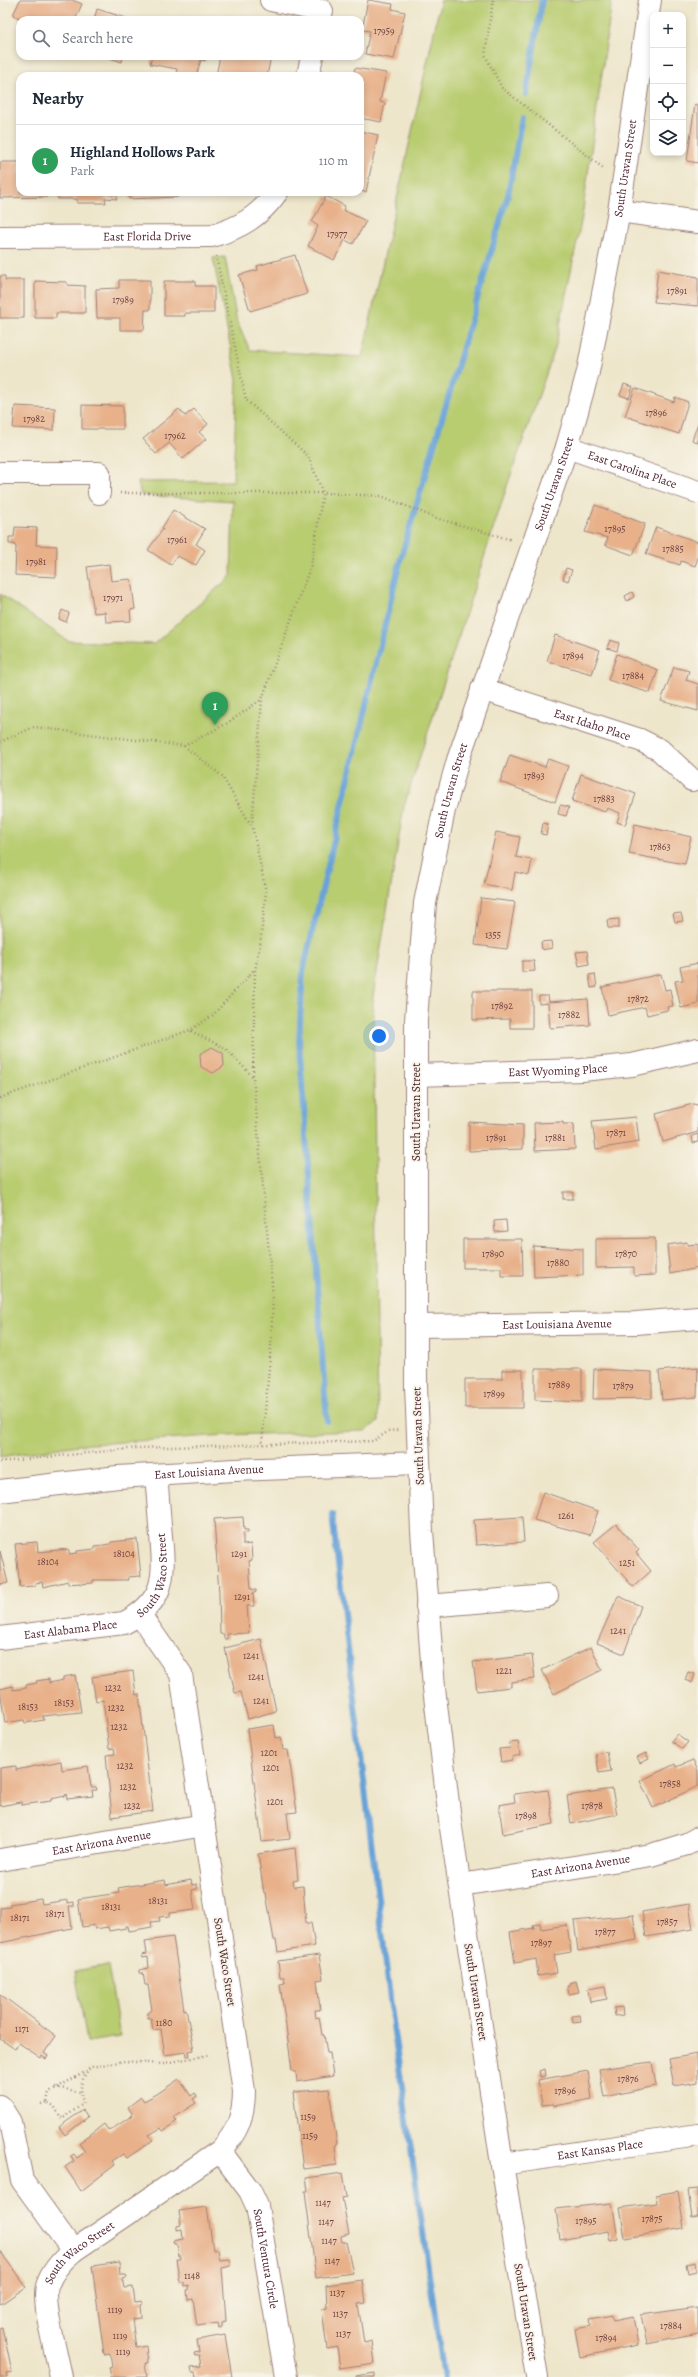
<!DOCTYPE html>
<html lang="en">
<head>
<meta charset="utf-8">
<style>
	:root { --surface:#fff; --page:#f2f2f3; --text:#1f2937; --muted:#747a83; --line:#e0e1e3; --accent:#0b8043 }
	body { margin:0; font-family:Alegreya,serif; background:var(--page); color:var(--text) }
	.controls { position:absolute; right:12px; top:12px; display:grid; overflow:hidden; border-radius:8px; box-shadow:0 2px 6px #0003 }
	.controls button { width:36px; height:36px; display:grid; place-items:center; padding:0; border:0; border-bottom:1px solid var(--line); background:var(--surface); color:var(--text); font:20px sans-serif }
	.you { position:absolute; left:379px; top:1036px; width:14px; height:14px; margin:-10px; border:3px solid #fff; border-radius:50%; background:#1a73e8; box-shadow:0 0 0 6px #1a73e833 }
	.badge { display:grid; place-items:center; width:26px; height:26px; border-radius:50%; background:var(--accent); color:#fff; font-size:13px; font-weight:700 }
	.pin { position:absolute; translate:-50% -33px; filter:drop-shadow(0 1px 2px #0008) }
	.pin::after { content:''; position:absolute; top:21px; width:14px; height:12px; background:inherit; clip-path:polygon(0 0,100% 0,50% 100%) }
	.list { margin:0; padding:0; list-style:none }
	h2 { display:flex; justify-content:space-between; align-items:center; height:52px; margin:0; padding:0 16px; font-size:17px }
	h2 small { font-size:13px; font-weight:400; color:var(--muted) }
	.list li { display:grid; grid-template-columns:26px 1fr auto; gap:12px; align-items:center; box-sizing:border-box; height:72px; padding:0 16px; border-top:1px solid var(--line) }
	.list b { display:block; font-size:15px; white-space:nowrap }
	.list p { margin:0; font-size:13px; white-space:nowrap; color:var(--muted) }
	.list em { font-size:13px; font-style:normal; color:var(--muted) }
	.icon { flex:none; width:22px; height:22px; fill:none; stroke:currentColor; stroke-width:2; stroke-linecap:round; stroke-linejoin:round }
	.map { position:relative; flex:none; width:698px; height:2377px; overflow:hidden }
	.search { position:absolute; background:var(--surface); box-shadow:0 2px 6px #0003; left:16px; top:16px; width:348px; height:44px; display:flex; align-items:center; gap:10px; box-sizing:border-box; padding:0 14px; border-radius:12px; color:var(--muted); font-size:15px }
	.panel { position:absolute; background:var(--surface); box-shadow:0 2px 6px #0003; left:16px; top:72px; width:348px; height:124px; border-radius:12px }
	.map>svg:first-child { display:block }
</style>
</head>
<body>
<div class="map">
<svg width="698" height="2377" viewBox="0 0 698 2377">
	<rect width="100%" height="100%" fill="#f7f3e8"/>
	<filter id="ink" filterUnits="userSpaceOnUse"><feTurbulence type="fractalNoise" baseFrequency=".025" numOctaves="2"/><feDisplacementMap in="SourceGraphic" scale="8" xChannelSelector="R" yChannelSelector="G"/><feConvolveMatrix kernelMatrix="1 2 1 2 8 2 1 2 1" color-interpolation-filters="sRGB"/></filter>
	<filter id="wash" filterUnits="userSpaceOnUse"><feTurbulence type="fractalNoise" baseFrequency=".012" numOctaves="4" result="noise"/><feDisplacementMap in="SourceGraphic" scale="16" xChannelSelector="R" yChannelSelector="G"/><feGaussianBlur stdDeviation="0.9" result="paint"/><feColorMatrix in="noise" values="0 0 0 0 0 0 0 0 0 0 0 0 0 0 0 0 0 1.4 0 .05"/><feComposite in="paint" operator="in"/></filter>
	<g filter="url(#wash)">
		<rect width="100%" height="100%" fill="#eee6cb"/>
		<g fill="#b8cc70" stroke="#81764e">
			<path d="M441,0h171l-30,217 -27,132 -47,134 -104,323 -31,190 5,426 -12,9 -140,4 -148,10 -78,12v-863l68,47 86,3 77,-68 2,-75 -92,-6 -3,-13 95,-1 4,-101 -24,-122 12,-1 12,65 13,28 112,7z"/>
			<path d="M108,1965l12,72 -33,5 -12,-71z"/>
		</g>
		<g fill="none" stroke-linecap="round" stroke-linejoin="round">
			<g stroke="#67a2d7" stroke-width="6">
				<path d="M526,94l16,-94"/>
				<path d="M327,1421l-28,-380 4,-70 98,-414 107,-362 14,-78"/>
				<path d="M332,1514l62,518 50,345"/>
			</g>
		</g>
		<g id="blocks">
			<g fill="#e8b18a">
				<path d="M20,0h52l10,4 -7,16h-51l-11,-5z"/>
				<path d="M368,0l25,4 -1,5 13,3 -11,47 -29,-5 5,-23 -8,-1z"/>
				<path d="M97,9l29,9 -1,2h-31z"/>
				<path d="M104,56h19l-1,6z"/>
				<path d="M152,56h54l-1,5 -4,-1 -5,16h-20l1,-7 -27,-5z"/>
				<path d="M220,56h51l-4,20h-51z"/>
				<path d="M355,68l31,5 -6,29 5,1 -4,19 -21,-4v-42h-7z"/>
				<path d="M695,104l3,1v58l-11,-2z"/>
				<path d="M360,131l18,4 -12,57 -6,-1z"/>
				<path d="M0,162h20v30h27v5l-47,1z"/>
				<path d="M58,192h59v7l-12,-1 1,5h-29v-4h-19z"/>
				<path d="M129,192h49v5l-49,2z"/>
				<path d="M326,196l19,10 -2,4 23,11 -13,23 -8,-4 -11,20 -26,-14 10,-20 -6,-4z"/>
				<path d="M295,255l12,39 -57,17 -11,-36 19,-5 -1,-4z"/>
				<path d="M658,270l40,7v29l-44,-4z"/>
				<path d="M0,276h5v4h19v38h-24z"/>
				<path d="M119,280h31v30h-5l-1,20h-24v-12h-23l-1,-29 23,-1z"/>
				<path d="M35,281l32,1v3l18,1v27h-29v5h-21z"/>
				<path d="M164,281h31v5h19v27h-29v3h-21z"/>
				<path d="M624,384l9,3 -4,11 -9,-3z"/>
				<path d="M635,388l39,14 1,-5 13,5 -9,32 -54,-18z"/>
				<path d="M82,405l41,1v23h-41z"/>
				<path d="M15,406l40,2 -1,22 -41,-2z"/>
				<path d="M179,409l6,7 9,-7 14,15 -9,8 7,7 -23,20 -14,-16 -13,11 -13,-15z"/>
				<path d="M698,423v20l-6,-3z"/>
				<path d="M595,505l50,19 -12,31 -28,-10 3,-7 -23,-6z"/>
				<path d="M173,510l32,19 -9,15 9,6 -9,15 -19,-9 -6,9 -23,-15 15,-21 -1,-1z"/>
				<path d="M15,527l22,1 -1,17 21,1 -1,31 -41,-2 1,-28 -2,-3h-5v-7h5z"/>
				<path d="M656,527l42,15v16l-3,8 -14,-5 -1,4 -34,-11z"/>
				<path d="M109,564l2,17 20,-2 4,30 -5,1 1,11 -25,1 -1,-10 -11,1 -7,-46z"/>
				<path d="M566,568l6,2 -4,11 -5,-2z"/>
				<path d="M632,592l2,5 -7,4 -2,-5z"/>
				<path d="M62,610l7,3 -3,9 -7,-3z"/>
				<path d="M555,635l45,15 -8,24 -45,-13z"/>
				<path d="M610,640l9,3 -2,8 -10,-3z"/>
				<path d="M617,654l41,16 -8,23 -42,-13z"/>
				<path d="M674,667l15,4 -3,9 12,4v27l-37,-10z"/>
				<path d="M510,755l35,12 3,-8 20,7 -13,36 -55,-20z"/>
				<path d="M581,774l55,20 -11,31 -8,-3 3,-9 -13,-5 -2,4 -33,-11z"/>
				<path d="M560,805l9,2 -3,9 -8,-2z"/>
				<path d="M543,823l5,1 -2,11 -5,-1z"/>
				<path d="M635,824l56,13 -6,27 -56,-10z"/>
				<path d="M496,832l24,5 -4,20 16,3 -3,15 -14,-3 -3,18 -28,-6z"/>
				<path d="M481,898l34,4 -8,47 -32,-4z"/>
				<path d="M681,913l2,8 -8,1 -2,-8z"/>
				<path d="M619,919v9h-11l-1,-8z"/>
				<path d="M551,941l1,7 -10,2 -1,-8z"/>
				<path d="M587,951l2,13 -10,2 -3,-14z"/>
				<path d="M522,961h12l1,10 -13,1z"/>
				<path d="M698,963v41l-17,4 -6,-27 8,-1 -3,-13z"/>
				<path d="M595,974l2,13 -6,1 -2,-13z"/>
				<path d="M661,974l4,16 5,-1 3,17 -6,1 1,3 -21,5 -2,-8 -37,8 -6,-28z"/>
				<path d="M473,991h59v37h-22v-9l-37,1z"/>
				<path d="M539,996h9l1,6 39,-3 2,26 -40,3 -2,-25 -9,1z"/>
				<path d="M212,1047l11,6 1,13 -11,7 -12,-6 -1,-13z"/>
				<path d="M693,1104l5,1v27l-35,10 -7,-28z"/>
				<path d="M636,1117l3,25 -43,7 -4,-28z"/>
				<path d="M469,1122l54,3v24l-54,2z"/>
				<path d="M563,1122v2h11l1,25 -40,2 -1,-28z"/>
				<path d="M698,1134v8l-5,1 -1,-7z"/>
				<rect x="563" y="1192" width="10" height="7"/>
				<path d="M506,1220l1,11 -12,1 -1,-11z"/>
				<path d="M655,1238v37l-21,1v-9l-38,1v-29z"/>
				<path d="M463,1239h59l1,37h-22v-8h-38z"/>
				<path d="M687,1242v3l11,-1v24l-28,6 -3,-29z"/>
				<path d="M533,1246l50,3v26l-49,2z"/>
				<path d="M698,1367l-1,30 -35,3 -3,-29z"/>
				<path d="M535,1369h47v33l-47,-2z"/>
				<path d="M594,1369l58,3v26l-59,1z"/>
				<path d="M502,1370h21v38h-58v-29h37z"/>
				<path d="M543,1492l55,19 -8,24 -56,-15z"/>
				<path d="M243,1517l1,13h4v3h-5v12l8,-1 1,16 -3,1 2,28 5,1v2l-3,1 1,13h-7l2,27 -22,1v5h-3v-5h-4l-1,-41 -5,-74z"/>
				<path d="M522,1517l2,25 -48,3 -2,-25z"/>
				<path d="M616,1524l23,26 -3,3 15,18 -18,16 -39,-45z"/>
				<path d="M137,1539l4,37 -13,1 1,3h-36v3l-13,1v-1l-12,1v-3l-25,6 -1,-5 -7,1v3l-15,1 -5,-43 22,-2 1,10 31,-3v5l8,-1v-2l18,-2v-3l16,-2v-2z"/>
				<path d="M0,1551l8,32 -8,2z"/>
				<path d="M618,1596l23,10 -17,48 -27,-11z"/>
				<path d="M261,1639l15,72 -28,8 -7,-27 -6,1 -10,-45z"/>
				<path d="M591,1647l11,23 -48,24 -12,-24z"/>
				<path d="M532,1655l3,24 -24,3v5l-34,4 -4,-29z"/>
				<path d="M133,1671l3,24 3,-1 14,117 -41,6 -6,-62 9,-1 -1,-6 -5,1 -6,-49 -7,1 -4,-24z"/>
				<path d="M688,1672l7,2 -3,9 -7,-3z"/>
				<path d="M75,1675l6,37 -38,4 1,4 -19,3 -1,-3 -19,3 -5,-34 13,-3v4l13,-2v-3l11,-2 -1,-2 13,-2v4l14,-3v-3z"/>
				<path d="M274,1725l2,13 5,-1 2,13h5l9,62 -10,1 3,26 -28,3 -15,-113z"/>
				<path d="M677,1734l11,8 -6,7 -11,-8z"/>
				<path d="M518,1742l2,13 -8,2v3l-11,2 -2,-13 11,-1 -1,-5z"/>
				<path d="M607,1752l4,19 -12,2 -3,-19z"/>
				<path d="M646,1753l3,6 -9,4 -3,-6z"/>
				<path d="M693,1760l5,11v15l-45,22 -13,-27 35,-17 1,3z"/>
				<path d="M61,1761l1,9 26,-4 3,21h5l1,3h-5l1,6 -26,3 -1,-5 -1,2 -14,3v2l-30,4v-3l-21,4v-38l16,-2v4z"/>
				<path d="M612,1789l5,25 -46,10 -4,-28z"/>
				<path d="M548,1790l6,34 -51,10 -4,-29 16,-3 -1,-8z"/>
				<path d="M295,1848l3,32 -5,1 1,6 9,-1 3,37h5l4,23 -37,6 -2,-12h-2l-8,-47h-2l-6,-39z"/>
				<path d="M165,1880l1,5 25,-5 1,5 5,-1v5l-5,1 3,20 -25,3v3l-11,1 1,4 -9,1 1,5 -23,4 -1,-5h-2v2l-17,3 -1,-4 -13,2v-4l-13,2 -4,-28 41,-6 -1,-5z"/>
				<path d="M41,1899l1,5 26,-4v3l6,-1v4h-5l3,22 -72,15v-35l10,-1v-3z"/>
				<path d="M689,1904l4,25 -47,8 -4,-25z"/>
				<path d="M633,1915l4,25 -59,11 -4,-30z"/>
				<path d="M540,1923l1,6 26,-4 4,27 -17,3 3,18 -19,3 -2,-17 -21,4 -5,-31 24,-4 -1,-3z"/>
				<path d="M173,1937l11,73 2,-1 8,41 -5,1 1,5h-3l-1,-4 -21,3 -4,-26 -8,1 -2,-12h-3l-1,-4 5,-4 -4,-25h-3l-2,-12h-4v-3l10,-2 -1,-11 -5,1 -1,-3 5,-1 -2,-13z"/>
				<path d="M319,1955l4,24 -6,1 3,30h-5l1,8 3,-1 3,18h2l3,18h3l3,23 -36,6 -1,-10 -4,-2 -12,-86 5,-1 -1,-6h-4l-2,-16z"/>
				<path d="M576,1981l3,11 -10,2 -2,-8h3l-1,-3z"/>
				<path d="M605,1986l2,13 -17,3 -2,-13z"/>
				<path d="M0,1994l56,42 -12,17 4,3 -2,3 -4,-3 -1,2 -22,-15 -4,6 -15,-10z"/>
				<path d="M622,2007l1,8 -8,1 -1,-8z"/>
				<path d="M580,2015l1,7 -8,1 -1,-7z"/>
				<path d="M697,2054l1,28 -24,4 -5,-27z"/>
				<path d="M652,2062l4,24 -52,11 -5,-28z"/>
				<path d="M545,2069l1,7 -6,1 -1,-6z"/>
				<path d="M588,2071l4,28 -38,7v-2l-12,1 -4,-25z"/>
				<path d="M179,2079l12,17 4,-3 2,3 -4,3 3,4 -22,14 3,4 -14,10 -2,-3 -12,7 4,5 -26,18 -4,-4 -11,7 3,4 -34,26 -16,-24 9,-6 -3,-5 3,-2 3,4 8,-6 -6,-9 25,-19 5,7 24,-16 -5,-8 13,-10 3,4 13,-7z"/>
				<path d="M329,2089l8,56h-2l2,20 -34,4 -10,-77z"/>
				<path d="M83,2110l5,7 -23,18 -6,-8z"/>
				<path d="M343,2173l4,24 -5,1 7,36 -8,2 1,6h4l7,31 -37,5 -11,-87h3l-2,-13z"/>
				<path d="M698,2189v28l-6,1 -4,-28z"/>
				<path d="M678,2191l6,37 -59,10 -5,-30 37,-5 -1,-8z"/>
				<path d="M612,2203l6,36 -8,2 -2,-10 -48,9 -4,-31z"/>
				<path d="M207,2207l6,43 5,-1 2,11 10,-1 1,7 -9,2 4,53 -4,1v5l-3,1 -1,-5 -21,3 -4,-27 -5,1 -1,-10h2v-5l-4,1 -1,-4h-4l-4,-23h5v-3h-2l-2,-12h-3l-1,-3 10,-2 -1,-10 -5,1v-4l4,-1 -2,-14z"/>
				<path d="M0,2251l26,36 -25,17 -1,-1z"/>
				<path d="M120,2262l1,12h5l1,3 -5,1 2,10 9,-1 2,15 7,-1 1,3 -3,1 1,13 -9,1 4,29 10,-2 2,17h-3l2,14h-36l-2,-10 3,-1 -2,-13 -6,1 -12,-88z"/>
				<path d="M695,2262l1,9 -8,2 -2,-9z"/>
				<path d="M363,2280l3,23 -8,1 6,39 8,-2 3,22 -35,5 -3,-21 -10,2 -5,-40 5,-1 -1,-23z"/>
				<path d="M698,2307v27l-51,10 -6,-29z"/>
				<path d="M612,2315l1,6 20,-4 5,28 -58,12 -5,-28 16,-3 -1,-7z"/>
				<path d="M3,2328l9,44 -6,1 1,4h-7v-48z"/>
				<path d="M225,2335l7,42h-36l-1,-5h-3l-1,-5 10,-1 -2,-11 -4,1 -1,-3 5,-1 -2,-12z"/>
				<path d="M375,2373v4h-19v-1z"/>
			</g>
		</g>
	</g>
	<g filter="url(#ink)">
		<use href="#blocks" fill-opacity="0" stroke="#9c827b" stroke-width="1"/>
		<g fill="none" stroke-linecap="round" stroke-linejoin="round">
			<defs>
				<g id="minor">
					<path d="M271,0l51,11"/>
					<path d="M308,76l4,-20"/>
					<path d="M619,211l79,11"/>
					<path id="s1" d="M0,237l212,-1c28,-8 48,-20 65,-44"/>
					<path id="s2" d="M567,447l131,45"/>
					<path d="M0,473h99v20"/>
					<path id="s3" d="M482,689l158,51 20,10 32,30"/>
					<path id="s4" d="M416,1075l166,-5 50,-5 66,-15"/>
					<path id="s5" d="M416,1326l220,-3 62,-5"/>
					<path id="s6" d="M0,1491l118,-14 116,-7 185,-7"/>
					<path d="M427,1606l120,-10"/>
					<path id="s7" d="M0,1638l124,-15c41,-21 41,-45 37,-87 -2,-20 -3,-41 -5,-61"/>
					<path id="s8" d="M0,1860l204,-35"/>
					<path id="s9" d="M460,1885l191,-30 36,-11 11,-6"/>
					<path d="M0,2106l10,16 12,58 51,71"/>
					<path id="s10" d="M220,2151l30,40 7,15 29,171"/>
					<path id="s11" d="M502,2164l196,-29"/>
					<path id="s12" d="M61,2377c-4,-22 -19,-72 -14,-91 5,-15 14,-25 26,-35l147,-100c17,-18 24,-35 24,-60l-63,-417 -41,-59"/>
					<path id="s13" d="M537,2377l-35,-213 -51,-336 -17,-140 -12,-157 -6,-145v-366l9,-117 19,-93 14,-50 109,-313 21,-75 31,-161 31,-211"/>
				</g>
			</defs>
			<use href="#minor" stroke="#9c827b" stroke-width="24"/>
			<g stroke="#9c827b" stroke-width="2.5" stroke-dasharray="1 3" stroke-linecap="butt">
				<path d="M493,0l-8,55 17,33 101,80"/>
				<path d="M216,256l30,144 62,56 15,37 -12,72 -49,134 -10,126 14,67 -6,53 -5,25 -2,107 20,220 -2,49 -9,98"/>
				<path d="M120,493h203l58,3 55,22 76,22"/>
				<path d="M0,742l34,-15 150,19 42,-22 36,-25"/>
				<path d="M184,746l38,30 29,49"/>
				<path d="M191,1031l35,18 27,28"/>
				<path d="M0,1098l190,-68 22,-14 42,-46"/>
				<path d="M0,1462l137,-14 236,-7 16,-10 9,-1"/>
				<path d="M55,2087l25,5"/>
				<path d="M47,2102l2,-10 36,-20"/>
				<path d="M41,2104l6,-2 7,4 8,13 21,-15c-3,-14 -3,-26 8,-37l34,-6 34,3 50,-9"/>
			</g>
			<use href="#minor" stroke="#fff" stroke-width="22"/>
		</g>
	</g>
	<g text-anchor="middle" stroke-width="3.5" stroke-linejoin="round" paint-order="stroke">
		<g font-size="10" fill="#724443">
			<text x="384" y="34">17959</text>
			<text x="337" y="237">17977</text>
			<text x="677" y="294">17891</text>
			<text x="123" y="303">17989</text>
			<text x="656" y="416">17896</text>
			<text x="34" y="422">17982</text>
			<text x="175" y="439">17962</text>
			<text x="615" y="532">17895</text>
			<text x="177" y="543">17961</text>
			<text x="673" y="552">17885</text>
			<text x="36" y="565">17981</text>
			<text x="113" y="601">17971</text>
			<text x="573" y="659">17894</text>
			<text x="633" y="679">17884</text>
			<text x="534" y="779">17893</text>
			<text x="604" y="802">17883</text>
			<text x="660" y="850">17863</text>
			<text x="493" y="938">1355</text>
			<text x="638" y="1002">17872</text>
			<text x="502" y="1009">17892</text>
			<text x="569" y="1018">17882</text>
			<text x="616" y="1136">17871</text>
			<text x="496" y="1141">17891</text>
			<text x="555" y="1141">17881</text>
			<text x="493" y="1257">17890</text>
			<text x="626" y="1257">17870</text>
			<text x="558" y="1266">17880</text>
			<text x="559" y="1388">17889</text>
			<text x="623" y="1389">17879</text>
			<text x="494" y="1397">17899</text>
			<text x="566" y="1519">1261</text>
			<text x="124" y="1557">18104</text>
			<text x="239" y="1557">1291</text>
			<text x="48" y="1565">18104</text>
			<text x="627" y="1566">1251</text>
			<text x="242" y="1600">1291</text>
			<text x="618" y="1634">1241</text>
			<text x="251" y="1659">1241</text>
			<text x="504" y="1674">1221</text>
			<text x="256" y="1680">1241</text>
			<text x="113" y="1691">1232</text>
			<text x="261" y="1704">1241</text>
			<text x="64" y="1706">18153</text>
			<text x="28" y="1710">18153</text>
			<text x="116" y="1711">1232</text>
			<text x="119" y="1730">1232</text>
			<text x="269" y="1756">1201</text>
			<text x="125" y="1769">1232</text>
			<text x="271" y="1771">1201</text>
			<text x="670" y="1787">17858</text>
			<text x="128" y="1790">1232</text>
			<text x="275" y="1805">1201</text>
			<text x="132" y="1809">1232</text>
			<text x="592" y="1809">17878</text>
			<text x="526" y="1819">17898</text>
			<text x="158" y="1904">18131</text>
			<text x="111" y="1910">18131</text>
			<text x="55" y="1917">18171</text>
			<text x="20" y="1921">18171</text>
			<text x="667" y="1925">17857</text>
			<text x="605" y="1935">17877</text>
			<text x="541" y="1946">17897</text>
			<text x="164" y="2026">1180</text>
			<text x="22" y="2032">1171</text>
			<text x="628" y="2082">17876</text>
			<text x="565" y="2094">17896</text>
			<text x="308" y="2120">1159</text>
			<text x="310" y="2139">1159</text>
			<text x="323" y="2206">1147</text>
			<text x="652" y="2222">17875</text>
			<text x="586" y="2224">17895</text>
			<text x="326" y="2225">1147</text>
			<text x="329" y="2244">1147</text>
			<text x="332" y="2264">1147</text>
			<text x="192" y="2279">1148</text>
			<text x="337" y="2296">1137</text>
			<text x="115" y="2313">1119</text>
			<text x="340" y="2317">1137</text>
			<text x="671" y="2329">17884</text>
			<text x="343" y="2337">1137</text>
			<text x="120" y="2339">1119</text>
			<text x="606" y="2341">17894</text>
			<text x="123" y="2355">1119</text>
		</g>
		<g font-size="12" fill="#4a1f2b" stroke="#f7f3e8">
			<text dy="4" stroke="none"><textPath href="#s13" startOffset="2246">South Uravan Street</textPath></text>
			<text dy="4" stroke="none"><textPath href="#s1" startOffset="147">East Florida Drive</textPath></text>
			<text dy="4" stroke="none"><textPath href="#s2" startOffset="69">East Carolina Place</textPath></text>
			<text dy="4" stroke="none"><textPath href="#s13" startOffset="1922">South Uravan Street</textPath></text>
			<text dy="4" stroke="none"><textPath href="#s3" startOffset="116">East Idaho Place</textPath></text>
			<text dy="4" stroke="none"><textPath href="#s13" startOffset="1598">South Uravan Street</textPath></text>
			<text dy="4" stroke="none"><textPath href="#s4" startOffset="142">East Wyoming Place</textPath></text>
			<text transform="translate(416 1112) rotate(-90)" y="4">South Uravan Street</text>
			<text dy="4" stroke="none"><textPath href="#s5" startOffset="141">East Louisiana Avenue</textPath></text>
			<text transform="translate(418 1436) rotate(-92)" y="4">South Uravan Street</text>
			<text dy="4" stroke="none"><textPath href="#s6" startOffset="210">East Louisiana Avenue</textPath></text>
			<text dy="4" stroke="none"><textPath href="#s7" startOffset="186">South Waco Street</textPath></text>
			<text dy="4" stroke="none"><textPath href="#s7" startOffset="71">East Alabama Place</textPath></text>
			<text dy="4" stroke="none"><textPath href="#s8" startOffset="103">East Arizona Avenue</textPath></text>
			<text dy="4" stroke="none"><textPath href="#s9" startOffset="122">East Arizona Avenue</textPath></text>
			<text transform="translate(225 1962) rotate(81)" y="4">South Waco Street</text>
			<text transform="translate(476 1992) rotate(81)" y="4">South Uravan Street</text>
			<text dy="4" stroke="none"><textPath href="#s11" startOffset="99">East Kansas Place</textPath></text>
			<text dy="4" stroke="none"><textPath href="#s12" startOffset="140">South Waco Street</textPath></text>
			<text dy="4" stroke="none"><textPath href="#s10" startOffset="120">South Ventura Circle</textPath></text>
			<text transform="translate(526 2312) rotate(81)" y="4">South Uravan Street</text>
		</g>
	</g>
</svg>
<div class="controls">
<button>+</button>
<button>−</button>
<button><svg class="icon" aria-label="locate" viewBox="0 0 24 24"><circle cx="12" cy="12" r="6"/><path d="M12 2v4M12 18v4M2 12h4M18 12h4"/></svg></button>
<button><svg class="icon" aria-label="layers" viewBox="0 0 24 24"><path d="M12 4l9 5-9 5-9-5zM3 14l9 5 9-5"/></svg></button>
</div>
<div class="you"></div>
<div class="pin badge" style="left:215px;top:725px;background:#2e9e5b">1</div>
<div class="search"><svg class="icon" aria-label="search" viewBox="0 0 24 24"><circle cx="10" cy="10" r="6"/><path d="M15 15l6 6"/></svg>Search here</div>
<section class="panel">
<h2>Nearby<small></small></h2>
<ul class="list">
<li><span class="badge" style="background:#2e9e5b">1</span><div><b>Highland Hollows Park</b><p>Park</p></div><em>110 m</em></li>
</ul>
</section>
</div>
</body>
</html>
